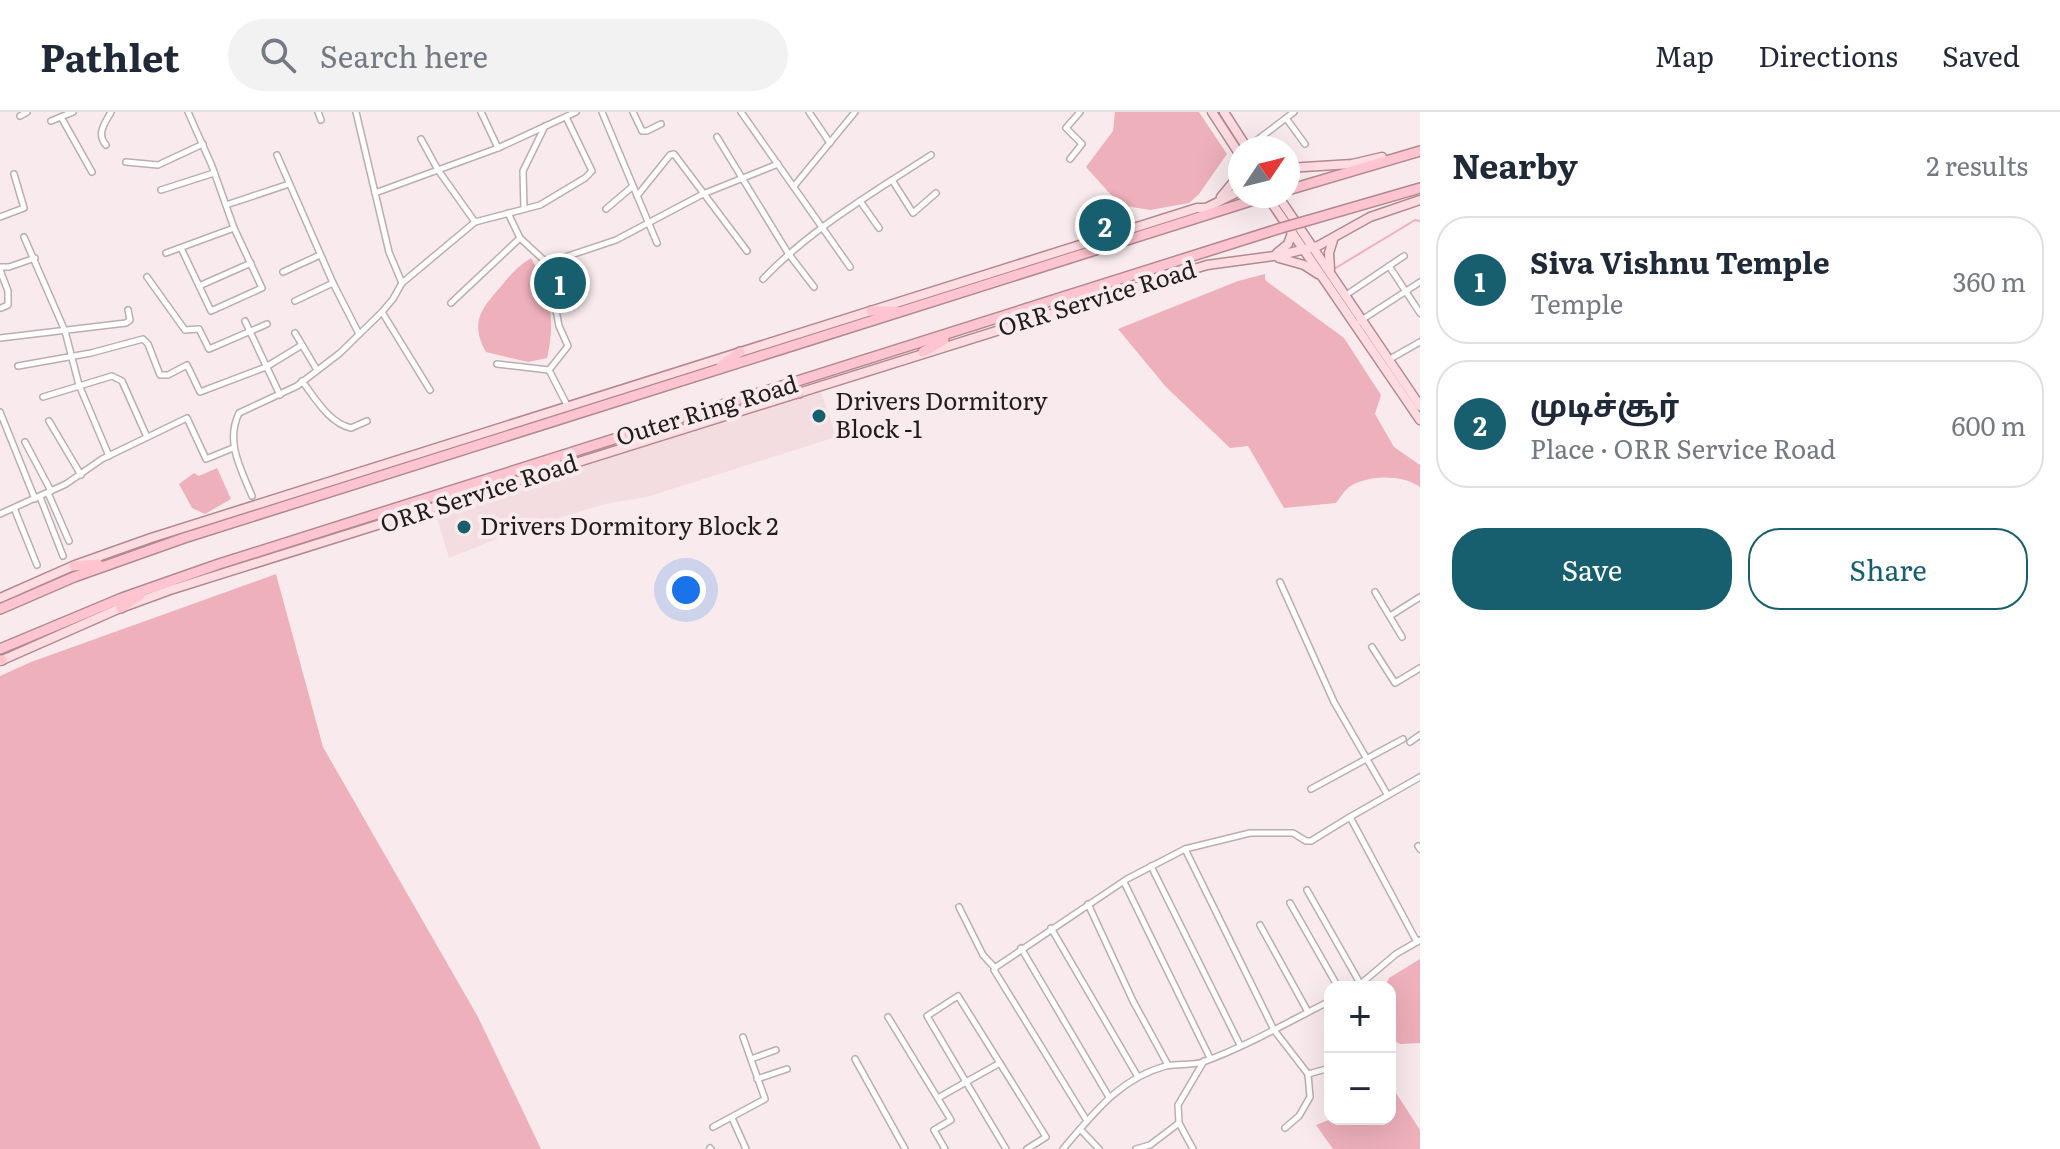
<!DOCTYPE html>
<html lang="en">
<head>
<meta charset="utf-8">
<style>
	:root { --surface:#fff; --page:#f2f2f3; --text:#1f2937; --muted:#747a83; --line:#e0e1e3; --accent:#175f6f }
	body { margin:0; font-family:Literata,"Noto Sans Tamil",serif; background:var(--page); color:var(--text) }
	.controls { position:absolute; right:24px; bottom:24px; display:grid; overflow:hidden; border-radius:16px; box-shadow:0 8px 32px #0002 }
	.controls button { width:72px; height:72px; display:grid; place-items:center; padding:0; border:0; border-bottom:2px solid var(--line); background:var(--surface); color:var(--text); font:40px sans-serif }
	.compass { position:absolute; left:1228px; top:24px; width:72px; height:72px; border-radius:50%; background:var(--surface); box-shadow:0 8px 32px #0002; rotate:55deg }
	.you { position:absolute; left:686px; top:478px; width:28px; height:28px; margin:-20px; border:6px solid #fff; border-radius:50%; background:#1a73e8; box-shadow:0 0 0 12px #1a73e833 }
	.badge { display:grid; place-items:center; width:52px; height:52px; border-radius:50%; background:var(--accent); color:#fff; font-size:26px; font-weight:700 }
	.pin { position:absolute; translate:-50% -50%; border:4px solid #fff; box-shadow:0 2px 8px #0006 }
	.list { margin:0; padding:0; list-style:none }
	h2 { display:flex; justify-content:space-between; align-items:center; height:104px; margin:0; padding:0 32px; font-size:34px }
	h2 small { font-size:26px; font-weight:400; color:var(--muted) }
	.list li { display:grid; grid-template-columns:52px 1fr auto; gap:24px; align-items:center; box-sizing:border-box; height:128px; margin:0 16px 16px; padding:0 16px; border:2px solid var(--line); border-radius:32px }
	.list b { display:block; font-size:30px; white-space:nowrap }
	.list p { margin:0; font-size:26px; white-space:nowrap; color:var(--muted) }
	.list em { font-size:26px; font-style:normal; color:var(--muted) }
	.actions { display:flex; gap:16px; padding:24px 32px }
	.actions a { flex:1; padding:18px 0; border:2px solid var(--accent); border-radius:32px; text-align:center; font-size:28px; color:var(--accent) }
	.actions .main { background:var(--accent); color:#fff }
	.icon { flex:none; width:44px; height:44px; fill:none; stroke:currentColor; stroke-width:2; stroke-linecap:round; stroke-linejoin:round }
	.map { position:relative; flex:none; width:1420px; height:1037px; overflow:hidden }
	header { display:flex; align-items:center; gap:48px; box-sizing:border-box; height:112px; padding:0 40px; background:var(--surface); border-bottom:2px solid var(--line) }
	header strong { font-size:38px }
	nav { display:flex; gap:44px; margin-inline-start:auto; font-size:28px }
	.search { width:560px; height:72px; background:var(--page); display:flex; align-items:center; gap:20px; box-sizing:border-box; padding:0 28px; border-radius:44px; color:var(--muted); font-size:30px }
	main { display:flex }
	aside { flex:1; background:var(--surface) }
	.map>svg:first-child { display:block }
</style>
</head>
<body>
<header>
<strong>Pathlet</strong>
<div class="search"><svg class="icon" aria-label="search" viewBox="0 0 24 24"><circle cx="10" cy="10" r="6"/><path d="M15 15l6 6"/></svg>Search here</div>
<nav><a>Map</a><a>Directions</a><a>Saved</a></nav>
</header>
<main>
<div class="map">
<svg width="1420" height="1037" viewBox="0 0 1420 1037">
	<rect width="100%" height="100%" fill="#f9ebed"/>
	<path fill="#f4dde1" d="M821,279l15,46 -189,60 -42,7 -88,27 -68,27 -14,-46z"/>
	<g fill="#eeb0bb">
		<path d="M1115,0h84l28,42 -28,40 -10,9 -39,7 -30,-5 -34,-38 27,-36z"/>
		<path d="M531,146c19,33 25,62 16,100l-19,4 -42,-10c-19,-34 0,-47 21,-73 8,-9 13,-14 24,-21z"/>
		<path d="M1265,162v6l79,58 37,57 -6,19 19,33 26,18v22c-19,-13 -52,-12 -71,0 -5,4 -9,11 -13,16l-52,5 -36,-62 -18,2 -64,-61 -48,-58 120,-48z"/>
		<path d="M217,356l14,31 -26,15 -13,-6 -13,-24 15,-11 5,3z"/>
		<path d="M276,462l47,173 155,270 63,132h-541v-473l31,-14z"/>
		<path d="M1420,847v84l-20,1 -10,-6v-51h-5l4,-9z"/>
		<path d="M1396,981l24,37v19h-87l-17,-24 15,-6h59v-24z"/>
	</g>
	<g fill="none" stroke-linecap="round" stroke-linejoin="round">
		<path stroke="#eeb0bb" stroke-width="2" d="M1334,157l81,-49 5,1"/>
		<defs>
			<g id="minor">
				<path d="M318,0l3,8"/>
				<path d="M356,0l33,140 13,31"/>
				<path d="M481,0l17,36"/>
				<path d="M602,0l55,131"/>
				<path d="M633,0l9,19h5l14,-7"/>
				<path d="M741,0l109,155"/>
				<path d="M809,0l21,31"/>
				<path d="M20,4l7,-4"/>
				<path d="M61,5l31,55"/>
				<path d="M1286,6l19,26"/>
				<path d="M51,9l22,-9"/>
				<path d="M717,25l71,116 26,34"/>
				<path d="M421,27l17,31 37,52"/>
				<path d="M106,33c-10,-11 -1,-22 5,-33"/>
				<path d="M1248,35l46,-35"/>
				<path d="M277,43l56,128 26,51"/>
				<path d="M1070,47l12,-15 -16,-16 14,-16"/>
				<path d="M126,50l32,3 45,-21"/>
				<path d="M892,68l39,-25"/>
				<path d="M795,73l60,-73"/>
				<path d="M161,78l53,-17"/>
				<path d="M375,81l123,-45 78,-36"/>
				<path d="M637,84l33,-41 4,-1 73,97"/>
				<path d="M860,89l19,27"/>
				<path d="M226,93l63,-21"/>
				<path d="M524,97l-1,-38 22,-45"/>
				<path d="M606,97l27,-23"/>
				<path d="M508,101l12,25"/>
				<path d="M0,105l24,-9 -10,-34"/>
				<path d="M24,125l41,94 14,54 30,71"/>
				<path d="M181,136l30,63 51,-23 -28,-60 -22,-62 -24,-54"/>
				<path d="M166,141l68,-25"/>
				<path d="M547,151l12,63 9,20 -19,24"/>
				<path d="M1389,154l31,47"/>
				<path d="M0,155h9l26,-9"/>
				<path d="M0,158l8,21v14l-7,3"/>
				<path d="M283,160l37,-17"/>
				<path d="M147,165l38,53 14,-1 10,20 58,-25"/>
				<path d="M763,167c38,-40 83,-69 129,-99l21,33 23,-20"/>
				<path d="M199,174l52,-23"/>
				<path d="M1346,183l58,-39"/>
				<path d="M295,189l38,-18"/>
				<path d="M451,191l69,-65 27,25 69,-23 87,-46 75,-30"/>
				<path d="M382,200l48,78"/>
				<path d="M245,209l35,74"/>
				<path d="M1360,209l60,-39"/>
				<path d="M295,221l22,37"/>
				<path d="M0,226l126,-15 4,-3 -2,-10"/>
				<path d="M1390,247l30,-17"/>
				<path d="M497,252l52,6"/>
				<path d="M18,254l73,-13 52,-14 5,5 12,31h8l19,-10 13,27 66,-25 36,-22"/>
				<path d="M549,258l19,37"/>
				<path d="M302,269c13,17 27,42 49,47l16,-7"/>
				<path d="M43,285l69,-21 10,5 25,56"/>
				<path d="M0,300l35,87"/>
				<path d="M49,309l32,54"/>
				<path d="M25,330l26,49"/>
				<path d="M48,381l21,48"/>
				<path d="M252,384c-11,-27 -27,-54 -13,-83l58,-27 43,-33 42,-41 11,-13 9,-16 73,-61 65,-17 45,-27 7,-7 -26,-54"/>
				<path d="M40,385l23,59"/>
				<path d="M14,396l23,57"/>
				<path d="M0,402l66,-30 36,-25 85,-41 19,41 27,-11"/>
				<path d="M1280,470l54,120 53,92"/>
				<path d="M1375,480l27,45"/>
				<path d="M1390,504l30,-19"/>
				<path d="M1372,535l23,36 25,-15"/>
				<path d="M1410,630l10,-7"/>
				<path d="M1311,677l92,-50"/>
				<path d="M1418,734l2,3"/>
				<path d="M1185,737l89,181 34,44 2,23 -11,19 -14,12"/>
				<path d="M1151,754l89,179"/>
				<path d="M1124,770l86,176"/>
				<path d="M1307,778l54,95"/>
				<path d="M1290,791l48,84"/>
				<path d="M1088,792l45,97 35,64"/>
				<path d="M959,795l24,48 12,13"/>
				<path d="M1260,813l48,87"/>
				<path d="M1051,816l87,149"/>
				<path d="M1417,830l-67,-125 70,-40"/>
				<path d="M1021,836l88,149"/>
				<path d="M1357,875l39,-33 24,-14"/>
				<path d="M888,905l63,103 -17,10 11,19"/>
				<path d="M751,947l25,-9"/>
				<path d="M855,947l50,90"/>
				<path d="M1000,951l-34,19 -39,-66 31,-20 88,141 -19,12"/>
				<path d="M1308,962l22,-6"/>
				<path d="M757,967l30,-10"/>
				<path d="M938,986l28,-16 40,67"/>
				<path d="M732,1006l14,31"/>
				<path d="M1087,1009l-93,-151 2,-3 131,-88 58,-30 65,-16h43l13,8h5l39,-24"/>
				<path d="M713,1015l52,-28 -22,-62"/>
				<path d="M1080,1017l19,20"/>
				<path d="M710,1036l1,1"/>
				<path d="M1063,1037c30,-35 57,-71 103,-83 12,-3 25,0 37,-4 44,-16 85,-40 127,-61"/>
				<path d="M1136,1037l14,-4 29,-22"/>
				<path d="M1193,1037l-14,-26 -1,-18 26,-44"/>
			</g>
			<g id="primary">
				<path d="M1212,0l28,43"/>
				<path d="M1224,0l23,36"/>
				<path d="M1288,56l64,-4 30,-7"/>
				<path d="M1267,84l153,224"/>
				<path d="M1278,84l142,210"/>
				<path d="M1221,85l19,-23"/>
				<path d="M1277,141l11,-9 4,-11"/>
				<path d="M1279,146l25,7 14,9"/>
				<path d="M1330,157l-1,-16 4,-13"/>
				<path d="M0,486l75,-33 76,-27 1046,-330h9l34,-17"/>
				<path d="M0,549l118,-52 52,-19 1037,-325 74,-10 37,-9 52,-29 50,-17"/>
			</g>
			<g id="motorway">
				<path d="M1288,78l132,-39"/>
				<path d="M1306,109l114,-33"/>
				<path d="M871,199h25"/>
				<path d="M923,240l21,-12"/>
				<path d="M721,254l19,-14"/>
				<path d="M774,282l25,-1"/>
				<path d="M74,454l24,-2"/>
				<path d="M121,496l19,-13"/>
				<path d="M0,497l74,-32 110,-39 1076,-340"/>
				<path d="M0,537l122,-51 97,-34 1062,-336"/>
				<path d="M0,548h2"/>
			</g>
		</defs>
		<use href="#minor" stroke="#bbaeb0" stroke-width="8"/>
		<use href="#primary" stroke="#b18a91" stroke-width="11"/>
		<use href="#motorway" stroke="#b18a91" stroke-width="12"/>
		<use href="#minor" stroke="#fff" stroke-width="5"/>
		<use href="#primary" stroke="#fedce2" stroke-width="8"/>
		<use href="#motorway" stroke="#fec4cf" stroke-width="9"/>
		<defs>
			<g id="motorway-bridge">
				<path d="M1260,86l8,-2"/>
				<path d="M1281,116l25,-7"/>
			</g>
		</defs>
		<use href="#motorway-bridge" stroke="#b18a91" stroke-width="12" stroke-linecap="butt"/>
		<use href="#motorway-bridge" stroke="#fec4cf" stroke-width="9"/>
	</g>
	<g fill="#175f6f" stroke="#f9ebed" stroke-width="3">
		<circle cx="819" cy="304" r="8"/>
		<circle cx="464" cy="415" r="8"/>
	</g>
	<g text-anchor="middle" stroke-width="8" stroke-linejoin="round" paint-order="stroke">
		<g font-size="24" fill="#211d1d" stroke="#f9ebed">
			<text transform="translate(1097 187) rotate(-17)" y="8">ORR Service Road</text>
			<text transform="translate(707 299) rotate(-17)" y="8">Outer Ring Road</text>
			<text transform="translate(479 382) rotate(-18)" y="8">ORR Service Road</text>
		</g>
		<g font-size="24" fill="#211d1d" stroke="#f9ebed" text-anchor="start">
			<text x="835" y="298">Drivers Dormitory<tspan x="835" dy="28">Block -1</tspan></text>
			<text x="480" y="423">Drivers Dormitory Block 2</text>
		</g>
	</g>
</svg>
<div class="controls">
<button>+</button>
<button>−</button>
</div>
<svg class="compass" viewBox="-18 -18 36 36"><path d="M0-13l5 13h-10z" fill="#e53935"/><path d="M0 13l5-13h-10z" fill="#747a83"/></svg>
<div class="you"></div>
<div class="pin badge" style="left:560px;top:171px">1</div>
<div class="pin badge" style="left:1105px;top:113px">2</div>
</div>
<aside>
<h2>Nearby<small>2 results</small></h2>
<ul class="list">
<li><span class="badge">1</span><div><b>Siva Vishnu Temple</b><p>Temple</p></div><em>360 m</em></li>
<li><span class="badge">2</span><div><b>முடிச்சூர்</b><p>Place · ORR Service Road</p></div><em>600 m</em></li>
</ul>
<div class="actions"><a class="main">Save</a><a>Share</a></div>
</aside>
</main>
</body>
</html>
